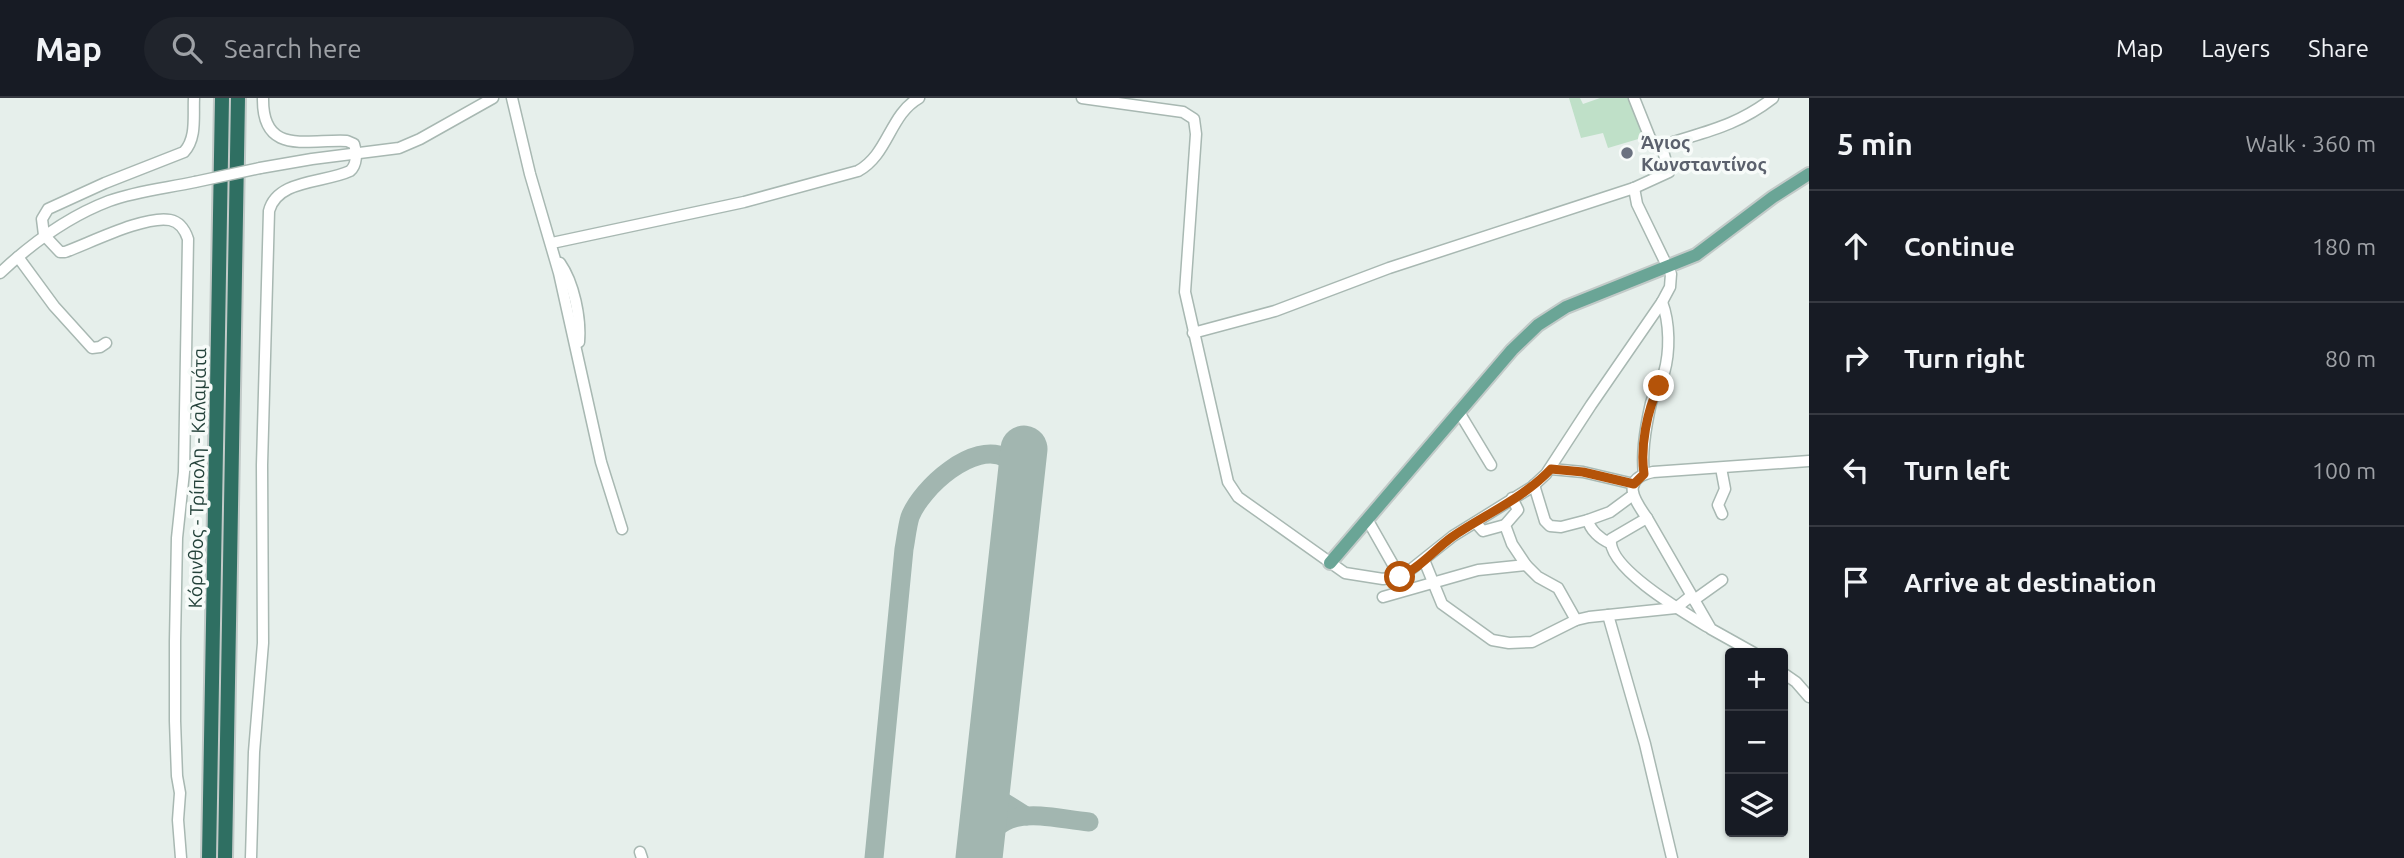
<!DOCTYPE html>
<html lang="en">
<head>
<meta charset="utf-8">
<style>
	:root { --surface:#171b24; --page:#20242c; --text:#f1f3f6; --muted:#9ea1a6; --line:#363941 }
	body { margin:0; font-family:Ubuntu,sans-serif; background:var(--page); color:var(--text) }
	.controls { position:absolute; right:21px; bottom:21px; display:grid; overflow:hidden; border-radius:7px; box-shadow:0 2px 5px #0004 }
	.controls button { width:63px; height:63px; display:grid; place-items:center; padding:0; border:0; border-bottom:2px solid var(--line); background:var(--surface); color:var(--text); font:35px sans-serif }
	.stop { position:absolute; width:21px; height:21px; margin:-16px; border:5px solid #b45309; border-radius:50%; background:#fff }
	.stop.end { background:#b45309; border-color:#fff; box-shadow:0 2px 7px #0008 }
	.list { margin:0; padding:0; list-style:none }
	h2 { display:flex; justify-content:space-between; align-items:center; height:91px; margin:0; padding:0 28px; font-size:30px }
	h2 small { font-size:23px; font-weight:400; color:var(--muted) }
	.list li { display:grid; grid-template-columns:46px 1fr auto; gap:21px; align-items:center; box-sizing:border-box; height:112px; padding:0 28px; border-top:2px solid var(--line) }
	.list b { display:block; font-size:26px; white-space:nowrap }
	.list em { font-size:23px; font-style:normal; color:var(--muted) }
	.icon { flex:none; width:38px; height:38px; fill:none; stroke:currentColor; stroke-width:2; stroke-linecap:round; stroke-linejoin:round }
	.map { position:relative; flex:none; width:1809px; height:760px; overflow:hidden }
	header { display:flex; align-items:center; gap:42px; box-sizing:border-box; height:98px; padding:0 35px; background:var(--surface); border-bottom:2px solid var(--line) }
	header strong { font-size:33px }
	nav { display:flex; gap:38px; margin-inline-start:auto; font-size:24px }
	.search { width:490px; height:63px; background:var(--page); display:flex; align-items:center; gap:18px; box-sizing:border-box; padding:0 24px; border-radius:38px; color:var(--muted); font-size:26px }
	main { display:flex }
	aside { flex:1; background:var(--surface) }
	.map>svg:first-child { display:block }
</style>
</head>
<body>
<header>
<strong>Map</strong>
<div class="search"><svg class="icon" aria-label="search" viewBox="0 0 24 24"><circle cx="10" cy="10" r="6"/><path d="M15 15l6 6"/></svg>Search here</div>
<nav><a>Map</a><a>Layers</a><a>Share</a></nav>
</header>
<main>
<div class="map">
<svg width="1809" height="760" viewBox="0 0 1809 760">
	<rect width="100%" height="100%" fill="#e6efeb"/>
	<g fill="#bfe0c8">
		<path d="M228,0h4l-13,760h-4z"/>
		<path d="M1569,0h11l3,6 17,-6h29l16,39 -37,11 -5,-15 -22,5z"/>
	</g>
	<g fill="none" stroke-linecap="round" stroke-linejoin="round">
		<g stroke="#a2b6b0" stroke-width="19">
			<path d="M988,677l14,26 24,15"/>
			<path d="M980,755c19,-53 66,-35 109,-31"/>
			<path d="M874,760l30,-309c2,-10 3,-22 6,-32 11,-29 64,-77 96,-59 6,3 11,11 15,16"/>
		</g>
		<path stroke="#a2b6b0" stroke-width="47" d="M979,760l45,-409"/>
		<defs>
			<g id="minor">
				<path d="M512,0l18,76 29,99 42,189 21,67"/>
				<path d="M1082,0l101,14 11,7 2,15 -11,158 43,190 10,15 107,76 38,6 21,-4 49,-39 79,-49 14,-13 45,-69 71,-103 8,-15 1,-13 -34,-70 -3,-16"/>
				<path d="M1658,49c44,-15 76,-19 115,-49"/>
				<path d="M260,70l52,-9 87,-11 21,-9 73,-41"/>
				<path d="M552,145l192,-41 114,-31c30,-16 32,-57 61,-73"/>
				<path d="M18,159l36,49 38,42 8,-1 6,-4"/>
				<path d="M560,165c14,20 21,55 19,79"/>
				<path d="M0,175c32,-30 67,-56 109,-72 27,-10 58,-13 86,-19"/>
				<path d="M1193,235l82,-22 114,-43 245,-80 35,-16 -6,-21 -13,-13 -16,-40"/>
				<path d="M1459,314l32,53"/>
				<path d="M1721,370l4,21 -7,16 4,9"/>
				<path d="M1551,371l32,3 51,12"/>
				<path d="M1644,376c-3,-22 2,-49 7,-71 3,-10 10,-20 13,-30 6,-21 6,-50 -2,-71"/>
				<path d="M1534,387l11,36 5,5 11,1 27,-7"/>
				<path d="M1512,400l6,12 -13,15 7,19 14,21 12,12 20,11 18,32"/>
				<path d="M1647,420l-36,21c-4,29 74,74 97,88"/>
				<path d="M1367,421l33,58"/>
				<path d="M1476,425l7,8 22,-6"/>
				<path d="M1610,445c-10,-4 -20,-13 -22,-23l22,-8 23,-17"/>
				<path d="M1424,462l18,44 50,36 17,3 23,-1 44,-22 13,-3 87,-9 15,-12"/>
				<path d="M1383,499l95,-27 48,-5"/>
				<path d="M1694,502l28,-20"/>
				<path d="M1608,517l37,129 27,114"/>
				<path d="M1754,555l-43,-24 -64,-111c-13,-18 -27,-39 6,-46l156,-11"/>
				<path d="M1783,575l13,9 13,15"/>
				<path d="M640,754l2,6"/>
				<path d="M181,760l-3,-38 2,-27 -3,-17 -2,-55v-80l2,-103 7,-66 4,-233c-3,-9 -8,-17 -18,-19 -25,-5 -80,23 -105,32h-5l-16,-17 -2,-16 6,-10 57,-26 79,-31c13,-14 9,-36 10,-54"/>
				<path d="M251,760l3,-106 9,-109 -1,-178 7,-254c8,-32 56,-28 81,-40 7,-6 7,-18 4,-27l-7,-3c-40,-2 -85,15 -84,-43"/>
			</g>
			<path id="major" d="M1330,465l182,-213 26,-25 28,-18 130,-52 77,-58 36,-23"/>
			<g id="highway">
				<path d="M209,760l13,-760"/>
				<path d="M225,760l13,-760"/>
			</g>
		</defs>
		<use href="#minor" stroke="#a8b8b2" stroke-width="13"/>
		<use href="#major" stroke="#c2cac8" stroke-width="16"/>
		<use href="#highway" stroke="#c2cac8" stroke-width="18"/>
		<use href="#minor" stroke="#fff" stroke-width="10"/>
		<use href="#major" stroke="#6aa596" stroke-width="12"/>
		<use href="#highway" stroke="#2f6f62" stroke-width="14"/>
		<defs>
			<path id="minor-bridge" d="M195,84l65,-14"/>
		</defs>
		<use href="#minor-bridge" stroke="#a8b8b2" stroke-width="13" stroke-linecap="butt"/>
		<use href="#minor-bridge" stroke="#fff" stroke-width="10"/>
	</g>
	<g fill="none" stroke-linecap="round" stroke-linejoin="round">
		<path stroke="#b45309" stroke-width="9" d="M1400,479c20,-9 34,-27 52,-40 32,-22 72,-39 99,-68l32,3 51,12 10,-10c-4,-27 3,-64 15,-88"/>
	</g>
	<circle fill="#6b7280" stroke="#f7fbf9" stroke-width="2.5" cx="1627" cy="55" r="7"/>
	<g text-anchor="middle" stroke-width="7" stroke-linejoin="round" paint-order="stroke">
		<g font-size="19" font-weight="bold" fill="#5b616d" stroke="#f7fbf9" text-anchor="start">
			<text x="1641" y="51">Άγιος<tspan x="1641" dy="22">Κωνσταντίνος</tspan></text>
		</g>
		<g font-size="19" fill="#24423a" stroke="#f7fbf9">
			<text transform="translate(197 380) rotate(-89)" y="7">Κόρινθος - Τρίπολη - Καλαμάτα</text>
		</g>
	</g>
</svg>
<div class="controls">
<button>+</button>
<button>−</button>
<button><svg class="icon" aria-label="layers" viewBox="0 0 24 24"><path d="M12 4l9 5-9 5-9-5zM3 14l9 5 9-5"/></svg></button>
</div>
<div class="stop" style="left:1400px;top:479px"></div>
<div class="stop end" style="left:1659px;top:288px"></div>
</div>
<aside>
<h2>5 min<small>Walk · 360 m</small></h2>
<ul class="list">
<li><svg class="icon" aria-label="ahead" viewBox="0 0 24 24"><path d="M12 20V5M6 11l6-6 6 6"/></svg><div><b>Continue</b></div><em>180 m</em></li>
<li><svg class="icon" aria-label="right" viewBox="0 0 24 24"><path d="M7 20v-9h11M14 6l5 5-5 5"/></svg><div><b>Turn right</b></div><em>80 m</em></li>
<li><svg class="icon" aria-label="left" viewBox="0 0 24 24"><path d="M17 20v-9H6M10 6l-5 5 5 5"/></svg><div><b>Turn left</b></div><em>100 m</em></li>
<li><svg class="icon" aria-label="arrive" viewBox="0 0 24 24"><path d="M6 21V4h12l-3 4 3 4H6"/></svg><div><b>Arrive at destination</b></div></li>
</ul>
</aside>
</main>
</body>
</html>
